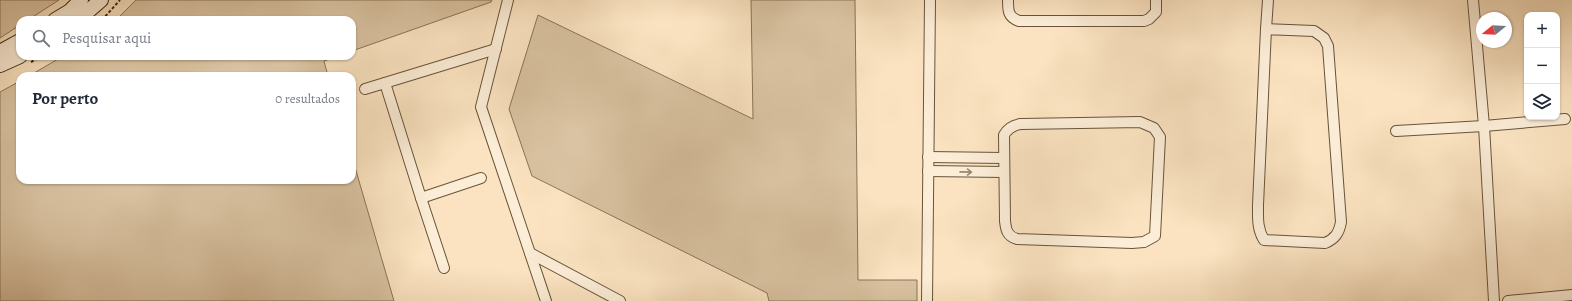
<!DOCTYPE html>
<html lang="pt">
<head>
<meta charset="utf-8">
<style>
	:root { --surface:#fff; --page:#f6f6f7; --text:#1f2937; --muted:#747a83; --line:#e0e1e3 }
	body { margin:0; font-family:Alegreya,serif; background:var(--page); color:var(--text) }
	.controls { position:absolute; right:12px; top:12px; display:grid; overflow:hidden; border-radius:8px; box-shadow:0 1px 3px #0004 }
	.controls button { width:36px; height:36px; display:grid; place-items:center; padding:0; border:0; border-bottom:1px solid var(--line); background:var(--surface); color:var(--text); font:20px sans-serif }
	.compass { position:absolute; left:1476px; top:12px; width:36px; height:36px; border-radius:50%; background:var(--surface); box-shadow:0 1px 3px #0004; rotate:252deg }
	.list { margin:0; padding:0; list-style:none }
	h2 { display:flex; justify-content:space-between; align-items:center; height:52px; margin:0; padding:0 16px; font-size:17px }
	h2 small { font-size:13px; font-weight:400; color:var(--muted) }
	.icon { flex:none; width:22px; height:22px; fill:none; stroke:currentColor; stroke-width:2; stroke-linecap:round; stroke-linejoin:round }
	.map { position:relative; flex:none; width:1572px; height:301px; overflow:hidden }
	.search { position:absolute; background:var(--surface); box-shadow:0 1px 3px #0004; left:16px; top:16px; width:340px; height:44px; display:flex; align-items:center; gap:10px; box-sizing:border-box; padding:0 14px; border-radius:12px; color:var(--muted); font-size:15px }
	.panel { position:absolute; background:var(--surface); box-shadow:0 1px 3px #0004; left:16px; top:72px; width:340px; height:112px; border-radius:12px }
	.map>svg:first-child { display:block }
</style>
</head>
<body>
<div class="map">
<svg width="1572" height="301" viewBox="0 0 1572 301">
	<rect width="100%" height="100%" fill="#fbe3c1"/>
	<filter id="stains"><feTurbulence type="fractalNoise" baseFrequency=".005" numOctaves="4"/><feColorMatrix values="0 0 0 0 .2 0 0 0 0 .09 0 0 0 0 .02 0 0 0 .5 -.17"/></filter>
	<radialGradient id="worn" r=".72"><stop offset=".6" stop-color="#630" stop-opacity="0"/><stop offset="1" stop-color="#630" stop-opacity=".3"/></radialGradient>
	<g fill="#dac3a2" stroke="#887457">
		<path d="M0,0h59l-31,20h-8v5l-20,13z"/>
		<path d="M136,0h356l-1,2 -139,49v-31h-236z"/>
		<path d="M751,0h104l3,280h59v21h-148l-2,-8 -235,-117 -23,-67 29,-94 215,104z"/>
		<path d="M63,56h275l-14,5 4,15h-299z"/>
		<path d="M20,81v99h332v-23l42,144h-394v-209z"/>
	</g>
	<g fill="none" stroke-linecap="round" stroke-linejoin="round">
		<defs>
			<g id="street">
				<path d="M508,0l-27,107 65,194"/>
				<path d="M1008,0c0,11 0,17 11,21h125l5,-2 7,-7v-12"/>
				<path d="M1473,0l11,126 10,175"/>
				<path d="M1266,29l48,2 10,7 4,8 13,176c-2,11 -6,17 -16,21l-61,-3c-7,-11 -6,-23 -6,-35z"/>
				<path d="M1266,29l2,-29"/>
				<path d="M385,83l36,115 23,70"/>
				<path d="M365,89l131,-40"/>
				<path d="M1140,122l14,6 6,9 -5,99 -11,6 -12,1 -115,-4c-10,-3 -11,-9 -12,-18l-1,-86c4,-7 9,-10 17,-11z"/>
				<path d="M1396,131l88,-5 81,-7"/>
				<path d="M928,157l76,1"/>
				<path d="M928,171l76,1"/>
				<path d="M421,198l60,-20"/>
				<path d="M530,253l90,48"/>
				<path d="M927,301l3,-301"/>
				<path d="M1508,301l64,-6"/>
			</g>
			<g id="secondary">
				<path d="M55,20l15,-9 11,-11"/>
				<path d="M78,20l23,-20"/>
				<path d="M0,52l20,-11"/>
				<path d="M0,65l20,-9"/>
			</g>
		</defs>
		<use href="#street" stroke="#675439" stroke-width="12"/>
		<use href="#secondary" stroke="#36240c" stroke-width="16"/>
		<g stroke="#36240c" stroke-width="2" stroke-dasharray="3 2" stroke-linecap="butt">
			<path d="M102,20l18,-20"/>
			<path d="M31,62l11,-6"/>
		</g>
		<use href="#street" stroke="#fcedd7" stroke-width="10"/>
		<use href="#secondary" stroke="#fcedd7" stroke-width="14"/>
	</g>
	<defs><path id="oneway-shaft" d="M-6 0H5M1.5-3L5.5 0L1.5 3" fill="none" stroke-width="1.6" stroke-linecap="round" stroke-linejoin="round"/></defs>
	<use stroke="#998872" href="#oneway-shaft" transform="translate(966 172) rotate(1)"/>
	<rect width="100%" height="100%" filter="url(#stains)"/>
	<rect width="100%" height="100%" fill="url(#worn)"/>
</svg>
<div class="controls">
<button>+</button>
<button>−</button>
<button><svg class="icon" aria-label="layers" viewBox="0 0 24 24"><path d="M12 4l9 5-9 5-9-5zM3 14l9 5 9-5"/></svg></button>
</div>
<svg class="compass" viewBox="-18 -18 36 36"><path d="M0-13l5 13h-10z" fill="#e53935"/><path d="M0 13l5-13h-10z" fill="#747a83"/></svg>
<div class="search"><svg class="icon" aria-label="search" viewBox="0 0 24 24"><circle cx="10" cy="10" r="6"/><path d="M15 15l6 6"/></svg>Pesquisar aqui</div>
<section class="panel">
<h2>Por perto<small>0 resultados</small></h2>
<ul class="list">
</ul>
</section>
</div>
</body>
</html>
